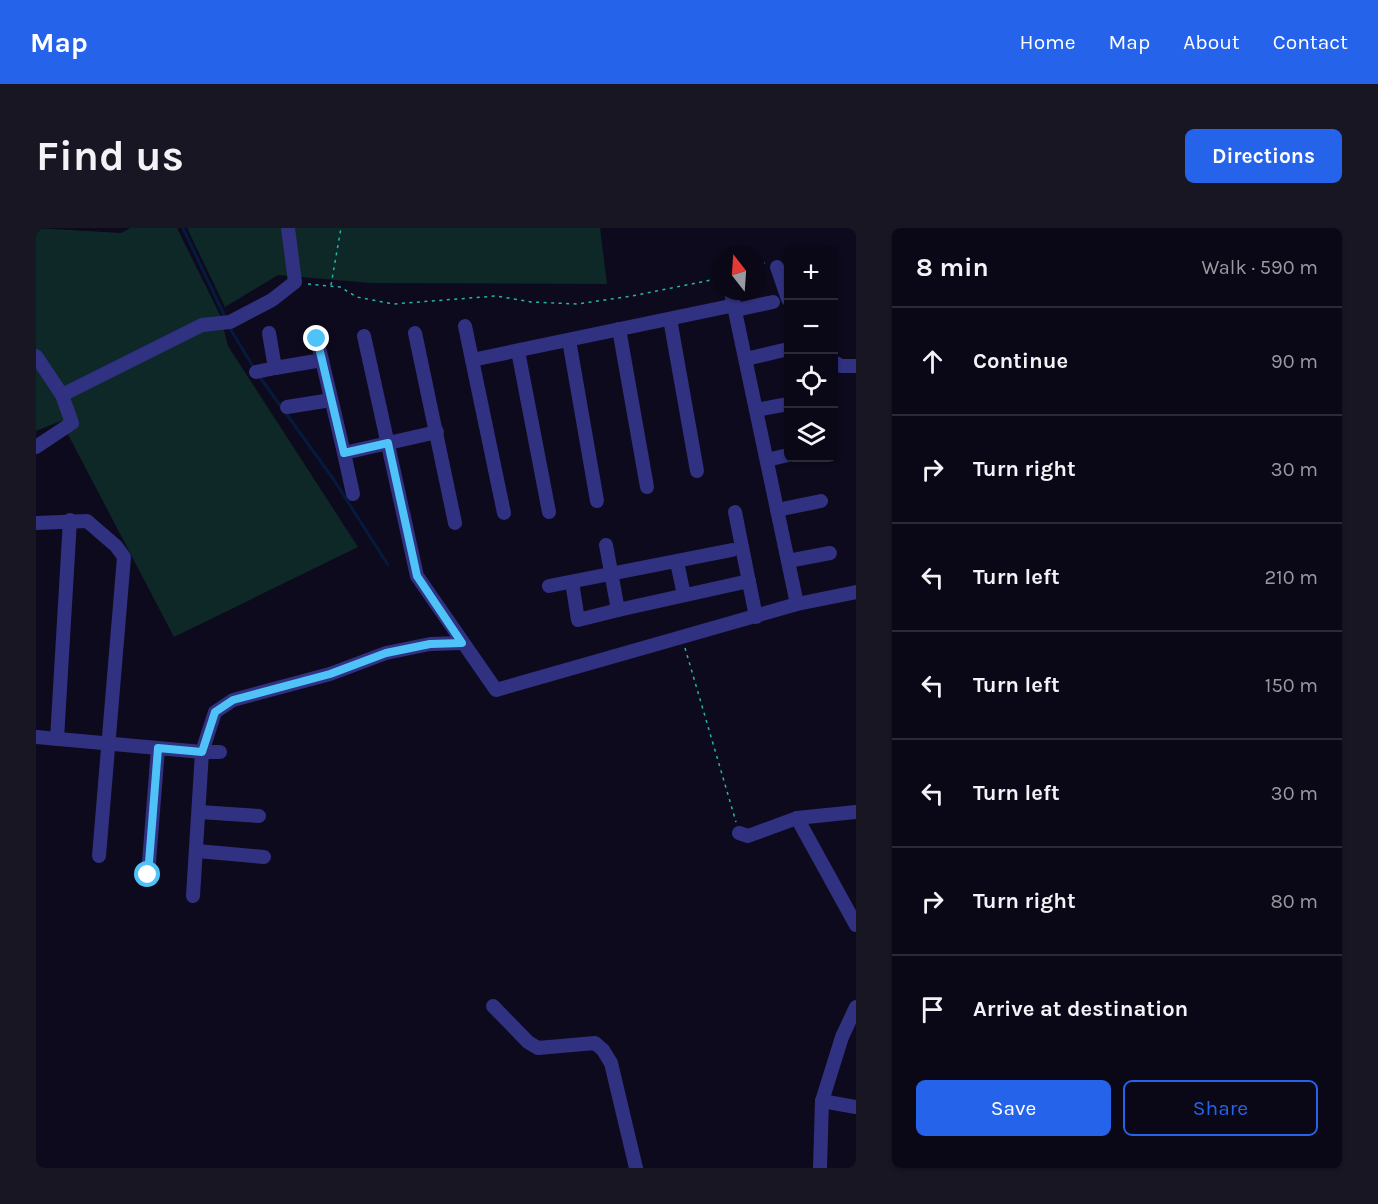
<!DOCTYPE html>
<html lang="en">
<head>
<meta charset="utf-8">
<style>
	:root { --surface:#0a0816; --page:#181623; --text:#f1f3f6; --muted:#999aa1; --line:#2a2935; --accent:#2563eb }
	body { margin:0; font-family:Karla,sans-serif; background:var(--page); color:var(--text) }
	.controls { position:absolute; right:18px; top:18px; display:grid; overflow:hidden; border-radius:9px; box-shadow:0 2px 4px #0004 }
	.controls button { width:54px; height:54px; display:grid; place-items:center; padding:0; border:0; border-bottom:2px solid var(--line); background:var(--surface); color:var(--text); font:30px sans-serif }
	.compass { position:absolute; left:676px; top:18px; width:54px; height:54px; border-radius:50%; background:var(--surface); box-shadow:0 2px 4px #0004; rotate:343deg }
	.stop { position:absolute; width:18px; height:18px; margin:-14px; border:4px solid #4fc3f7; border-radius:50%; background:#fff }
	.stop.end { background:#4fc3f7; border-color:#fff; box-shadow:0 2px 6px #0008 }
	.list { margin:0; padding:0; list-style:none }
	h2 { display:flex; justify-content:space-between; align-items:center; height:78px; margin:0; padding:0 24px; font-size:26px }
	h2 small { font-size:20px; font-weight:400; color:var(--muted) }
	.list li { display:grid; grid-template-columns:39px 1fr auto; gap:18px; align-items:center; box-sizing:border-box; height:108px; padding:0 24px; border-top:2px solid var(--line) }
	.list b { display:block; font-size:22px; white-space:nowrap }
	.list em { font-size:20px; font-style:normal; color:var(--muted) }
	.actions { display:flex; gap:12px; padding:18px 24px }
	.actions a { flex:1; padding:14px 0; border:2px solid var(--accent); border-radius:9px; text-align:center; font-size:21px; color:var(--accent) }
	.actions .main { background:var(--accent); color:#fff }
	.icon { flex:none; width:33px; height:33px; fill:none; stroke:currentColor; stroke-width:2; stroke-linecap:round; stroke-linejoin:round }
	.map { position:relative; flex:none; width:820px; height:940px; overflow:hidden; border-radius:9px }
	header { display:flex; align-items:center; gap:36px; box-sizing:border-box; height:84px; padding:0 30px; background:var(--accent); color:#fff }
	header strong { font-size:28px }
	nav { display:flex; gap:33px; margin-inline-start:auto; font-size:21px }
	.intro { display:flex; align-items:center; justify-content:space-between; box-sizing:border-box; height:144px; padding:0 36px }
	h1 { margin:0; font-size:42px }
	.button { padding:15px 27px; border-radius:9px; background:var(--accent); color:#fff; font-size:21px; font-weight:700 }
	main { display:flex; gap:36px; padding:0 36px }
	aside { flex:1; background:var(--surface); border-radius:9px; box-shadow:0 2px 4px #0004 }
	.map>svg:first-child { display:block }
</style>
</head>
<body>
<header>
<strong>Map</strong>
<nav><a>Home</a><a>Map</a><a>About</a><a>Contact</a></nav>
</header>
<div class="intro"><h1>Find us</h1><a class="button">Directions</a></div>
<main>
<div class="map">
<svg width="820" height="940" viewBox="0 0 820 940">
	<rect width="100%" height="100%" fill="#0d0a1e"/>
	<g fill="#0d2826">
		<path d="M0,0l85,5 9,-5h47l43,87 8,31 130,201 -184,90 -113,-216 -25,10z"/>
		<path d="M151,0h413l7,56 -236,-1 -93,-8 -53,32z"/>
	</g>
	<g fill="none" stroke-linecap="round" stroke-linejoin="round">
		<g stroke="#051a3c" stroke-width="3">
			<path d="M147,0l43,91"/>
			<path d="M192,97l26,43"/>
			<path d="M223,148l75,104 54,85"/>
		</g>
		<g stroke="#22b7aa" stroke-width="1.5" stroke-dasharray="3 4.5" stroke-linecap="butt">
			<path d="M721,36l8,-1"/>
			<path d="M272,56l32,3 17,10 36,7 103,-8 35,6 46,2 55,-8 89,-18"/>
			<path d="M295,57l10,-57"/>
			<path d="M649,420l51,174"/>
		</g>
		<g stroke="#313181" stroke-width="14">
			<path d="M741,39l11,32"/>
			<path d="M695,64l66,312"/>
			<path d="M700,82l37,-8"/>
			<path d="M634,91l27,152"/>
			<path d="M429,98l39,187"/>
			<path d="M583,101l28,158"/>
			<path d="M233,105l6,35 47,-8"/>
			<path d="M379,105l40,190"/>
			<path d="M328,108l53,240 79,114 301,-86 59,-12"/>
			<path d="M281,111l27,114 93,-21"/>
			<path d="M533,112l28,161"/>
			<path d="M482,123l31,161"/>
			<path d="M0,128l26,39 10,28 -36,24"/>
			<path d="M710,131l42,-10"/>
			<path d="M436,132l263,-55"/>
			<path d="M798,134l7,4h15"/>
			<path d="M220,144l19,-4"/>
			<path d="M26,167l140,-70 28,-3 42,-22 23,-18 -7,-54"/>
			<path d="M251,179l44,-7"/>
			<path d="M720,182l32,-6"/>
			<path d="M308,225l9,41"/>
			<path d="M731,232l21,-5"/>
			<path d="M741,282l44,-9"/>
			<path d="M699,284l21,105"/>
			<path d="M0,295l51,-2 29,25 8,11 -25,299"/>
			<path d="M570,317l12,65 131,-29"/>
			<path d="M752,333l42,-8"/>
			<path d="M641,334l7,33"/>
			<path d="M536,354l6,38 40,-10"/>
			<path d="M513,358l183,-36"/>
			<path d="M0,509l166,15 13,-40 18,-12 97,-26 56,-21 44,-9 32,-1"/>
			<path d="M21,511l13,-219"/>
			<path d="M164,584l59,4"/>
			<path d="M761,590l59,107"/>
			<path d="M703,605l9,3 49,-18 59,-6"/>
			<path d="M161,623l67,6"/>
			<path d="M112,647l10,-127"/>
			<path d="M157,668l9,-144h18"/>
			<path d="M457,778l35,36 10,6 57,-5 8,7 8,13 25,105"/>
			<path d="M786,873l34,6"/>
			<path d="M784,940l2,-67 20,-64 14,-30"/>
		</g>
	</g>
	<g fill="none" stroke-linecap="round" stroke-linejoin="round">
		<path stroke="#4fc3f7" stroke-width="8" d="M112,647l10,-127 44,4 13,-40 18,-12 97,-26 56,-21 44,-9 32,-1 -45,-67 -29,-133 -44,10 -27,-114"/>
	</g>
</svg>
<div class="controls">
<button>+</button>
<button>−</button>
<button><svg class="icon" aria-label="locate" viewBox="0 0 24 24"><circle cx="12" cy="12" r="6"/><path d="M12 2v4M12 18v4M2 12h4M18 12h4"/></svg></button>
<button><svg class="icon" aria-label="layers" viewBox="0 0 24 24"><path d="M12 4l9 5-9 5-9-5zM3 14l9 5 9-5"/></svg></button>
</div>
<svg class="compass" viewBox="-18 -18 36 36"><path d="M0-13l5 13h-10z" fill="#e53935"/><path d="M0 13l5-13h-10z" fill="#999aa1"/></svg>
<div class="stop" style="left:112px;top:647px"></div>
<div class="stop end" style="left:281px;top:111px"></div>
</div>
<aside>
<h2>8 min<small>Walk · 590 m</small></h2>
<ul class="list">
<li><svg class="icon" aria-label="ahead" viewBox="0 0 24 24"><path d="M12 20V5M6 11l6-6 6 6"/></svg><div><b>Continue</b></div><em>90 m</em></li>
<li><svg class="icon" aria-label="right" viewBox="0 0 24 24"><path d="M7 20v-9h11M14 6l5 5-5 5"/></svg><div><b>Turn right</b></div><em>30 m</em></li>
<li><svg class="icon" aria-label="left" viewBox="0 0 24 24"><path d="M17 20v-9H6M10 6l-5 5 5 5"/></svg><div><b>Turn left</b></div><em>210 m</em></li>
<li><svg class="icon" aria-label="left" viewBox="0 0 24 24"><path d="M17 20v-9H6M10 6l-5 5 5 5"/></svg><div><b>Turn left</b></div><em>150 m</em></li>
<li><svg class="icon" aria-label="left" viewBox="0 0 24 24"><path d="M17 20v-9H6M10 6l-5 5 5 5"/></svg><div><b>Turn left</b></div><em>30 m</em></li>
<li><svg class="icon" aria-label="right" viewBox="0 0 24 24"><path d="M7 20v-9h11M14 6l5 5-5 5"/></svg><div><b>Turn right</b></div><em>80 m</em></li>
<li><svg class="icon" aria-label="arrive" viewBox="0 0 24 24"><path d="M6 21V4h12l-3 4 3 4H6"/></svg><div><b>Arrive at destination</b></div></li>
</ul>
<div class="actions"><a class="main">Save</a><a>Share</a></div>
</aside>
</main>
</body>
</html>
